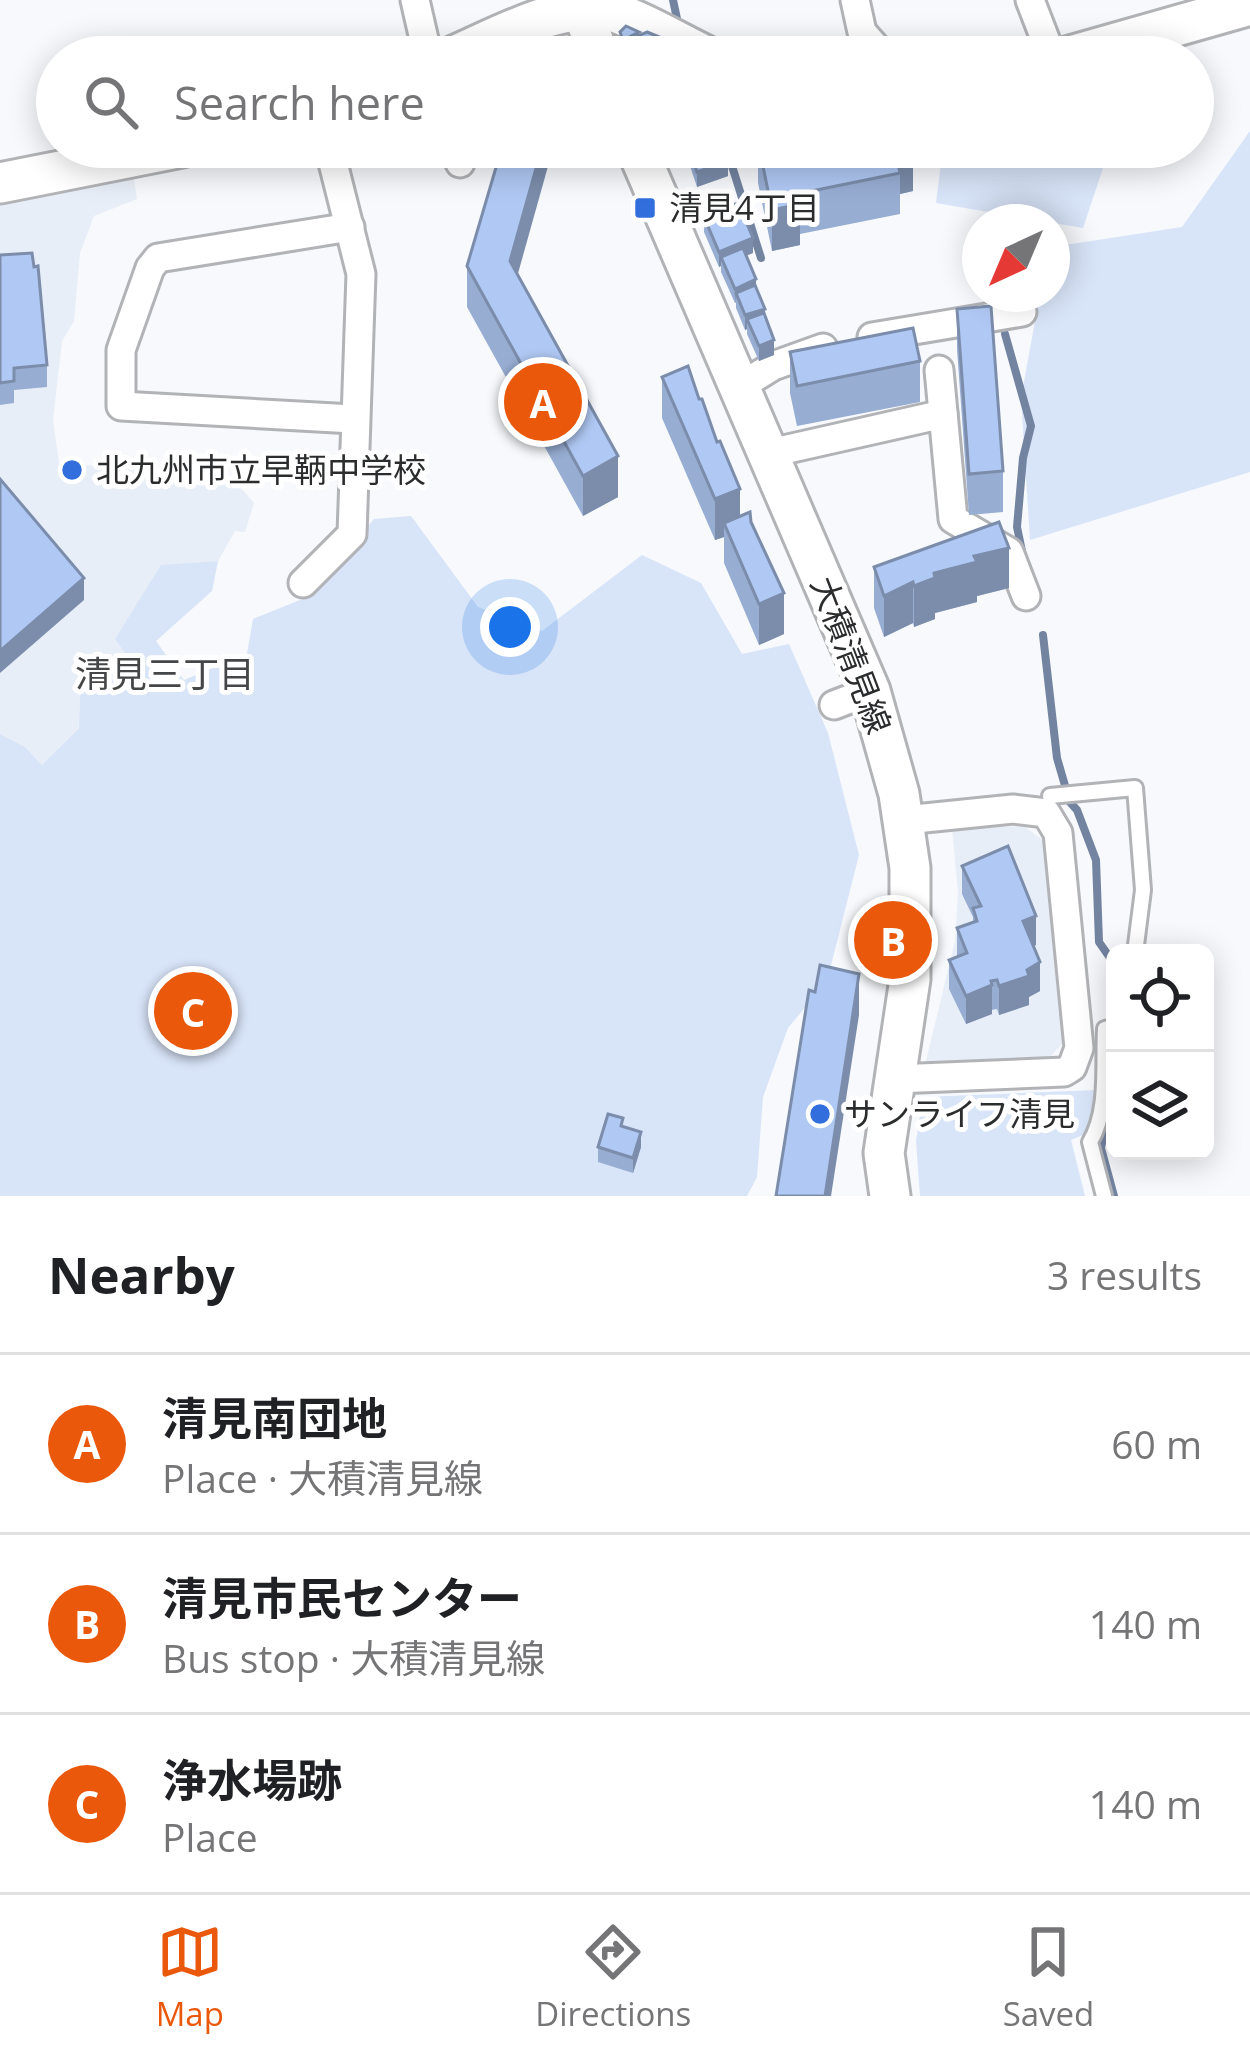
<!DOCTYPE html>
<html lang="en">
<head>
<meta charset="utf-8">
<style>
	:root { --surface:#fff; --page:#f2f2f2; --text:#202124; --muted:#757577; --line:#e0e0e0; --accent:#ea580c }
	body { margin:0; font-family:"Open Sans","Noto Sans JP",sans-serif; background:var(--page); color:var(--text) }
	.controls { position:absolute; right:36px; bottom:36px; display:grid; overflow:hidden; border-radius:18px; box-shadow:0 6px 30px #0003 }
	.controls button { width:108px; height:108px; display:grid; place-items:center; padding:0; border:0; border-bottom:3px solid var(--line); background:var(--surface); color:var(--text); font:60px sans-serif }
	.compass { position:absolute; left:962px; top:204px; width:108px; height:108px; border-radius:50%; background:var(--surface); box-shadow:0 6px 30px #0003; rotate:224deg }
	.you { position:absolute; left:510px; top:627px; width:42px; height:42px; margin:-30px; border:9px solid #fff; border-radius:50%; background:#1a73e8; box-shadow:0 0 0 18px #1a73e833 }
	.badge { display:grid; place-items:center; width:78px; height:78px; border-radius:50%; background:var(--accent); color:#fff; font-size:39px; font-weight:700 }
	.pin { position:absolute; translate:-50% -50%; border:6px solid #fff; box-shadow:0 3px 12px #0006 }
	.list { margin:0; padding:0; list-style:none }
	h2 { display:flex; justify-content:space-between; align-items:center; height:156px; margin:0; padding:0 48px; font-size:51px }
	h2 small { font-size:39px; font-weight:400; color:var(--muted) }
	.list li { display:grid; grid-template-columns:78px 1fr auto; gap:36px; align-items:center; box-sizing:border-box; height:180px; padding:0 48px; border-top:3px solid var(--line) }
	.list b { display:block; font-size:45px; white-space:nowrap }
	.list p { margin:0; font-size:39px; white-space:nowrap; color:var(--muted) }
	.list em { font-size:39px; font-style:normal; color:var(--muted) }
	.icon { flex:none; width:66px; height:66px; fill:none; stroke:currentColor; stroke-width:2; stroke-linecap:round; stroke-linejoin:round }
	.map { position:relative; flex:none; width:1250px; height:1196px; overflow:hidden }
	.search { position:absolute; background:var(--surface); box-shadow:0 6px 30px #0003; left:36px; right:36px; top:36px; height:132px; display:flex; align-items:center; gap:30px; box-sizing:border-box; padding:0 42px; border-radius:66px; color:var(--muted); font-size:45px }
	.sheet { height:696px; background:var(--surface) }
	nav { display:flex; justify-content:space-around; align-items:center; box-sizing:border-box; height:168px; border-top:3px solid var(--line); background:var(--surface); font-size:33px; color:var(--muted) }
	nav a { display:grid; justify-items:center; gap:6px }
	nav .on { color:var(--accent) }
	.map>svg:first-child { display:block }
</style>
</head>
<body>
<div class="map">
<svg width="1250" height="1196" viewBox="0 0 1250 1196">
	<rect width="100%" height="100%" fill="#f7f9fc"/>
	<g fill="#e8eef7" fill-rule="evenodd">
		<path d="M134,179l3,20 -43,17 -14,37 -6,68 -12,20 -9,79 6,43 172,14 23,26 -9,29 -10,-1 -17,30 -57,5 -35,87 -46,40 -1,34 -37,39 -17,-19 -25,-13v-534z"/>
		<path d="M1024,826l20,15 22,199 -19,20 -122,5 30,-124 3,-48 -6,-65zM981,934l46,65 1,6 -28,9 -3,-5 -6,1z"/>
	</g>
	<g fill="#d8e4f8">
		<path d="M1250,131v341l-220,68 -9,-142 19,-104h12v-47l130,-20z"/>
		<path d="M943,147h167l-27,81 -147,-25z"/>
		<path d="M411,516l67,91 64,24 100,-76 59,28 41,71 47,-10 39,89 31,122 -32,126 -39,47 -25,69 -6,80 -10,19h-747v-462l25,13 17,18 37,-37 1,-35 46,-39 -11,-15 46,-74 57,-4 -6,30 -56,50 28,39 63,-26 6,-35 52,-21 69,-79z"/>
		<path d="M1096,1090l-3,28 -6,15 -16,7 14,56h-165l-4,-55 7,-44z"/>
	</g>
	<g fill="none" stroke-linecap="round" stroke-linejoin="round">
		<g stroke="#7384a1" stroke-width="8">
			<path d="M673,0l6,28"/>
			<path d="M726,147l35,111"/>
			<path d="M1005,334l26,92 -8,32 -6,69 6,29"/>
			<path d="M1043,635l14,123 9,31"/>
			<path d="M1068,800l9,10 19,50 3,82 16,23"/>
			<path d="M1112,1023l3,-16"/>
			<path d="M1110,1061l4,-28"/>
			<path d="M1110,1076v30l-9,42 13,48"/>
		</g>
		<defs>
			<g id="lane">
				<path d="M1050,796l85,-8 8,102 -8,63"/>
				<path d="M1104,1196l-14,-54c19,-32 13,-76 15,-113l10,-3"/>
			</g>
			<g id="street">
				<path d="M415,0l13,57"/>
				<path d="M855,0l7,32 22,25"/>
				<path d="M1030,0l22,57"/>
				<path d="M453,147l7,16"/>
				<path d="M640,156l39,-9"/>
				<path d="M350,227l-192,31 -8,10 -29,82v56l232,13"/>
				<path d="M872,337l150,-25"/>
				<path d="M939,370l14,149 56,33 17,44"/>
				<path d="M741,386l32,-20 50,-18"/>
				<path d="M770,453l173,-39"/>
				<path d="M303,583l49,-49 9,-260 -32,-127"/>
				<path d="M834,705l36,-14"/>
				<path d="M895,1079l169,-7 8,-5 7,-19 -21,-215 -12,-20 -33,-4 -108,11"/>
			</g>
			<g id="secondary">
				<path d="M579,0l20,57"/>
				<path d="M452,57c47,-20 109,-57 162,-45 32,11 64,31 94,45"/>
				<path d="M1067,57l183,-52"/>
				<path d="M636,147l234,544 29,103 11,74v111l-26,174 6,43"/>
				<path d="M0,183l182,-36"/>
			</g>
		</defs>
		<use href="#lane" stroke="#b2b3b6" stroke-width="20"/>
		<use href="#street" stroke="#b2b3b6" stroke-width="33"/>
		<use href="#secondary" stroke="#b2b3b6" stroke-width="45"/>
		<use href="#lane" stroke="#fff" stroke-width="14"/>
		<use href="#street" stroke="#fff" stroke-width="27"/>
		<use href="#secondary" stroke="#fff" stroke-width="39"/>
	</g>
	<g fill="#97add2">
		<path d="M620,32l19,3 37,22h-47l-1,-12 -5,2z"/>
		<path d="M552,147l-35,128 101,222 -35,19 -116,-209v-41z"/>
		<path d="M758,147h155v44l-13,3v20l-100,20v11l-28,6 -14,-68z"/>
		<path d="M690,151l38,25 -31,11 -7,-21z"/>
		<path d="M704,217l49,36 -6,2 18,59 9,41 -15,6 -12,-27v-5l-2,1 -9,-22v-5h-1l-14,-31v-6l-2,1 -15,-35z"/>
		<path d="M0,255l47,110v22l-33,3v13l-14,2z"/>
		<path d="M957,309l46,162v41l-34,3 -12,-166z"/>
		<path d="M790,352l130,9v41l-123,24 -7,-33z"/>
		<path d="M662,377l37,22 41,117 11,6 33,112 -25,11 -35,-82v-26l-9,3 -53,-122z"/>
		<path d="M874,567l135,21 -32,8v6l-42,11v6l-21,8 -1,-4 -29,14 -10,-29z"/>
		<path d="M962,866l74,79 -3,1 7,45 -11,6v8l-30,10 -2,-6 -5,1v4l-26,10 -17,-35v-29l8,-3v-29l16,-5v-6l-11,-23z"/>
		<path d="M623,1127l18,20 -8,26 -35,-11v-15z"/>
	</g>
	<g fill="#7b8dab">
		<path d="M639,32v8h-11v5l-5,2v-7z"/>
		<path d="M542,147h10v5l-42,150v-41z"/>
		<path d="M913,150v41l-13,3v-21l-4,-19z"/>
		<path d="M728,161v15l-31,11v-15z"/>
		<path d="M800,204v41l-28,6v-41z"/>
		<path d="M753,238v15l-29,12 -3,-8v9l-2,1v-15z"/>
		<path d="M756,279v15l-20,-1 -1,10v-14z"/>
		<path d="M765,309v14l-18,-4v10l-2,1v-15z"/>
		<path d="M774,340v15l-15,6v-15z"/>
		<path d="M618,456v41l-35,19v-40z"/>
		<path d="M740,489v41l-16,-7v14l-9,3v-41z"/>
		<path d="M1009,548v40l-32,8v6l-42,11v6l-21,8v-41l20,-13 40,-17z"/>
		<path d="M84,578v22l-84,73v-22z"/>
		<path d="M913,582v41l-29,14v-41z"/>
		<path d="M784,593v41l-25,11v-41z"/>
		<path d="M1036,916v29l-13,5v-29z"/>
		<path d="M1040,962v29l-11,6v8l-30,10v-29z"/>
		<path d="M859,974v41l-28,181h-6z"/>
		<path d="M992,985v29l-26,10v-28z"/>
		<path d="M641,1132v15l-8,26v-15z"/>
	</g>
	<g fill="#b0c9f4" stroke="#7b8dab" stroke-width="3">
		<path d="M626,26l13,6 -16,8 -3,-8z"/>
		<path d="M647,32l22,9 7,16h-41l-7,-17z"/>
		<path d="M546,41l7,16h-46z"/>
		<path d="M502,147h40l-32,114 108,195 -35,20 -116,-210z"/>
		<path d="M701,147h21l6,14 -31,11 -7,-21z"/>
		<path d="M759,147h154v3l-17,4 4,19 -103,21 3,10 -28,6z"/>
		<path d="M738,203l15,35 -34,14 -15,-35z"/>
		<path d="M743,248l13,31 -21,10 -14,-32z"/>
		<path d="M32,253l2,14 4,-1 9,99 -33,3v13l-14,2v-128z"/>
		<path d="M755,285l10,24 -20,6 -9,-22z"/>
		<path d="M991,306l12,165 -34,3 -12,-165z"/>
		<path d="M764,313l10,27 -15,6 -12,-27z"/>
		<path d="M913,328l7,33 -123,25 -7,-34z"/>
		<path d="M688,366l11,33h3l15,43 3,-1 20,48 -25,10 -53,-122z"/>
		<path d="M0,479l84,99 -84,73z"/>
		<path d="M750,512l1,10 33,71 -25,11 -35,-81z"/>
		<path d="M999,522l10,26 -35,8 3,6 -43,11 1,5 -21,8 -1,-4 -29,14 -10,-29z"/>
		<path d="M1008,846l28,70 -13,5 17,41 -13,8 2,6 -30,10 -2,-6 -6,1 1,4 -26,11 -17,-36 18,-7 -10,-25 20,-7 -4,-13 8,-2 -19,-40z"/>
		<path d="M820,965l39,9 -34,222h-49l33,-206 6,2z"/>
		<path d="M608,1114l15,4 -2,8 20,6 -8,26 -35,-11z"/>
	</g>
	<g fill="#326edc" stroke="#fff" stroke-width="4.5">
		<rect x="633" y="196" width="24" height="24" rx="6"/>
		<circle cx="72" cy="470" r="12"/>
		<circle cx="820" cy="1114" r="12"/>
	</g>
	<g text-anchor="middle" stroke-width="10" stroke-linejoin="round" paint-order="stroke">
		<g font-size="33" fill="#2b2c2d" stroke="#fff" text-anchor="start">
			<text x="669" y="220">清見4丁目</text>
			<text x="96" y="482">北九州市立早鞆中学校</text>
			<text x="844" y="1126">サンライフ清見</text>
		</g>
		<g font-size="33" fill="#2b2c2d" stroke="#fff">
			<text transform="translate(851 655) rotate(69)" y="12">大積清見線</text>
		</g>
		<g font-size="36" fill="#454648" stroke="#fff">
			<text x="165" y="687">清見三丁目</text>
		</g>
	</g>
</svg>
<div class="controls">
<button><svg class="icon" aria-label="locate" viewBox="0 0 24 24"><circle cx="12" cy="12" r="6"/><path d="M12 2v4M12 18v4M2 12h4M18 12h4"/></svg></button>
<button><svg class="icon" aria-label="layers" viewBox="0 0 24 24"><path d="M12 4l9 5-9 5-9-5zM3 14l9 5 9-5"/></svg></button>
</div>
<svg class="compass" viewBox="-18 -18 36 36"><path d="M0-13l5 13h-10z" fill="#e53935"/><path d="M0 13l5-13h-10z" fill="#757577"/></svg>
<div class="you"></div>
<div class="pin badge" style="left:543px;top:402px">A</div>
<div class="pin badge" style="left:893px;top:940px">B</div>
<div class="pin badge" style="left:193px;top:1011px">C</div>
<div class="search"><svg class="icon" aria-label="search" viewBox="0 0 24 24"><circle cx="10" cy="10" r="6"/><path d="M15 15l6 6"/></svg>Search here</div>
</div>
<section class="sheet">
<h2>Nearby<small>3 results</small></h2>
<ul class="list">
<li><span class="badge">A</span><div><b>清見南団地</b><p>Place · 大積清見線</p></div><em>60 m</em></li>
<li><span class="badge">B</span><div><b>清見市民センター</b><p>Bus stop · 大積清見線</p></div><em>140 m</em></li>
<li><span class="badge">C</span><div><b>浄水場跡</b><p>Place</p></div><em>140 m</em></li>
</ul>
</section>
<nav>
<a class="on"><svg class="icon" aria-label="map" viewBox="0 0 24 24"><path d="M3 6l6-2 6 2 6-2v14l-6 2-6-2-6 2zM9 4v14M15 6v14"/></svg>Map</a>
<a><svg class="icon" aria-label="directions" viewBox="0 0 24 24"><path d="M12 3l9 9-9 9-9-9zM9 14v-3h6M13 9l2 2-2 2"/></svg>Directions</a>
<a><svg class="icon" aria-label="saved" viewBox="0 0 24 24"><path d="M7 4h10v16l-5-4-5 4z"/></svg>Saved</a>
</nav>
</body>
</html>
